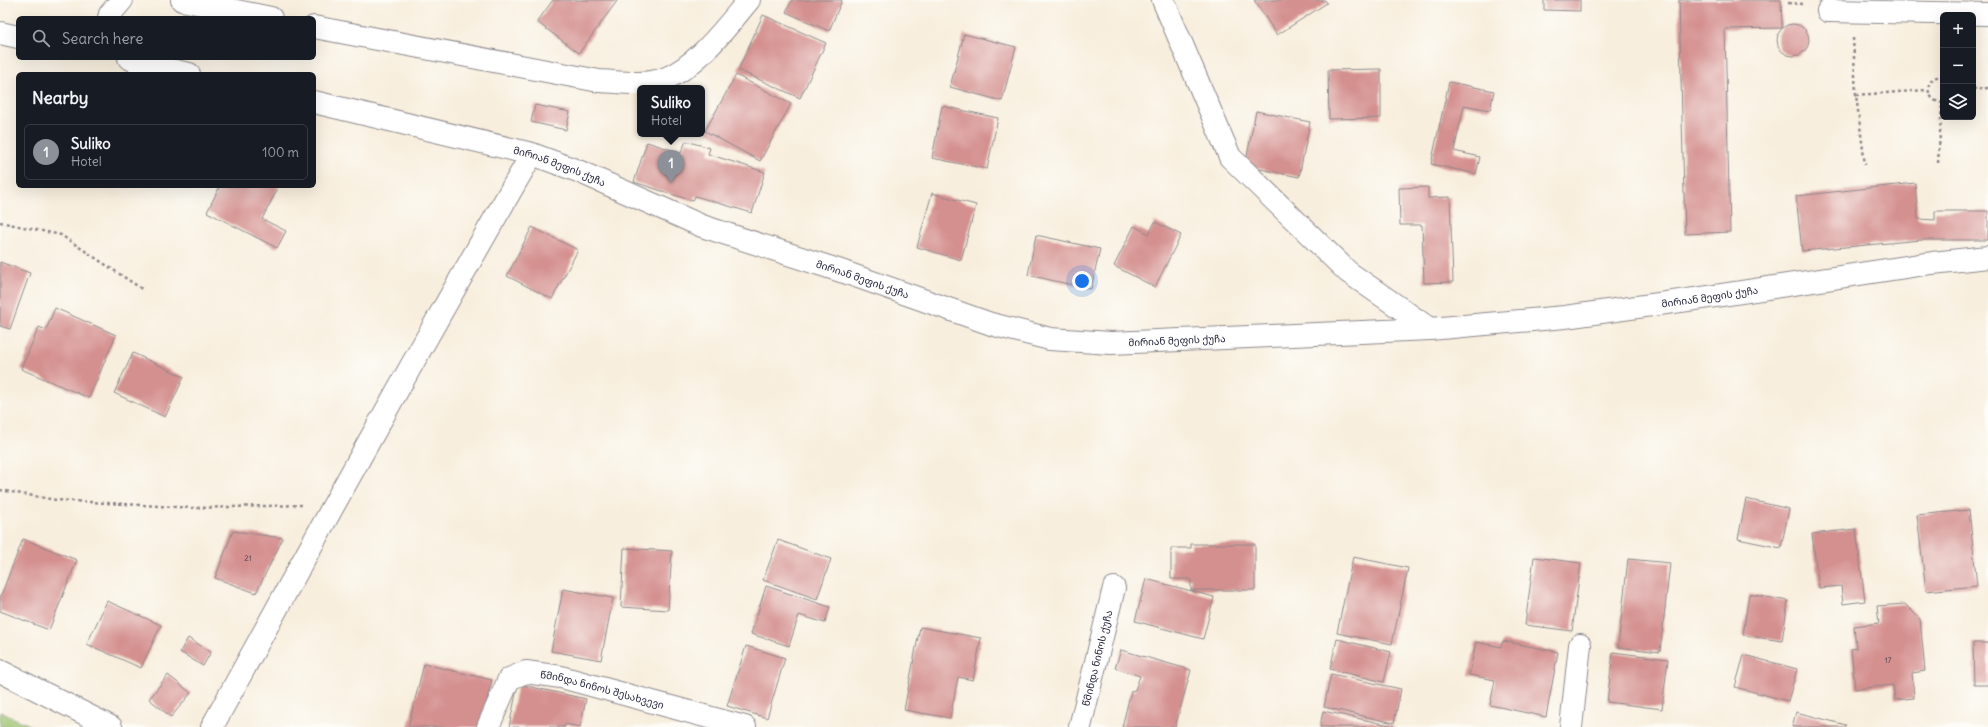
<!DOCTYPE html>
<html lang="en">
<head>
<meta charset="utf-8">
<style>
	:root { --surface:#171b24; --page:#20242c; --text:#f1f3f6; --muted:#9ea1a6; --line:#363941; --accent:#8c9099 }
	body { margin:0; font-family:Delius,"Noto Sans Georgian",sans-serif; background:var(--page); color:var(--text) }
	.controls { position:absolute; right:12px; top:12px; display:grid; overflow:hidden; border-radius:6px; box-shadow:0 4px 16px #0002 }
	.controls button { width:36px; height:36px; display:grid; place-items:center; padding:0; border:0; border-bottom:1px solid var(--line); background:var(--surface); color:var(--text); font:20px sans-serif }
	.you { position:absolute; left:1082px; top:281px; width:14px; height:14px; margin:-10px; border:3px solid #fff; border-radius:50%; background:#1a73e8; box-shadow:0 0 0 6px #1a73e833 }
	.badge { display:grid; place-items:center; width:26px; height:26px; border-radius:50%; background:var(--accent); color:#fff; font-size:13px; font-weight:700 }
	.pin { position:absolute; translate:-50% -33px; filter:drop-shadow(0 1px 2px #0008) }
	.pin::after { content:''; position:absolute; top:21px; width:14px; height:12px; background:inherit; clip-path:polygon(0 0,100% 0,50% 100%) }
	.popup { position:absolute; left:637px; top:85px; width:68px; height:52px; box-sizing:border-box; display:grid; place-content:center; border-radius:6px; background:var(--surface); filter:drop-shadow(0 1px 3px #0005); font-size:13px; white-space:nowrap; color:var(--muted) }
	.popup b { font-size:15px; color:var(--text) }
	.popup::after { content:''; position:absolute; left:50%; top:100%; margin-left:-8px; border:8px solid transparent; border-top-color:var(--surface) }
	.list { margin:0; padding:0; list-style:none }
	h2 { display:flex; justify-content:space-between; align-items:center; height:52px; margin:0; padding:0 16px; font-size:17px }
	h2 small { font-size:13px; font-weight:400; color:var(--muted) }
	.list li { display:grid; grid-template-columns:26px 1fr auto; gap:12px; align-items:center; box-sizing:border-box; height:56px; margin:0 8px 8px; padding:0 8px; border:1px solid var(--line); border-radius:6px }
	.list b { display:block; font-size:15px; white-space:nowrap }
	.list p { margin:0; font-size:13px; white-space:nowrap; color:var(--muted) }
	.list em { font-size:13px; font-style:normal; color:var(--muted) }
	.icon { flex:none; width:22px; height:22px; fill:none; stroke:currentColor; stroke-width:2; stroke-linecap:round; stroke-linejoin:round }
	.map { position:relative; flex:none; width:1988px; height:727px; overflow:hidden }
	.search { position:absolute; background:var(--surface); box-shadow:0 4px 16px #0002; left:16px; top:16px; width:300px; height:44px; display:flex; align-items:center; gap:10px; box-sizing:border-box; padding:0 14px; border-radius:6px; color:var(--muted); font-size:15px }
	.panel { position:absolute; background:var(--surface); box-shadow:0 4px 16px #0002; left:16px; top:72px; width:300px; height:116px; border-radius:6px }
	.map>svg:first-child { display:block }
</style>
</head>
<body>
<div class="map">
<svg width="1988" height="727" viewBox="0 0 1988 727">
	<rect width="100%" height="100%" fill="#fdfcf7"/>
	<filter id="ink" filterUnits="userSpaceOnUse"><feTurbulence type="fractalNoise" baseFrequency=".025" numOctaves="2"/><feDisplacementMap in="SourceGraphic" scale="8" xChannelSelector="R" yChannelSelector="G"/><feConvolveMatrix kernelMatrix="1 2 1 2 8 2 1 2 1" color-interpolation-filters="sRGB"/></filter>
	<filter id="wash" filterUnits="userSpaceOnUse"><feTurbulence type="fractalNoise" baseFrequency=".012" numOctaves="4" result="noise"/><feDisplacementMap in="SourceGraphic" scale="16" xChannelSelector="R" yChannelSelector="G"/><feGaussianBlur stdDeviation="0.9" result="paint"/><feColorMatrix in="noise" values="0 0 0 0 0 0 0 0 0 0 0 0 0 0 0 0 0 1.4 0 .05"/><feComposite in="paint" operator="in"/></filter>
	<g filter="url(#wash)">
		<rect width="100%" height="100%" fill="#f8eedd"/>
		<path fill="#9ac06b" stroke="#5e7153" d="M0,712l34,15h-34z"/>
		<g id="blocks">
			<g fill="#d4908f">
				<path d="M553,0h63l1,1 -38,52 -42,-31z"/>
				<path d="M792,0h50l-13,31 -43,-19z"/>
				<path d="M1254,0h71l2,3 -50,32z"/>
				<path d="M1544,0h36v11l-36,-1z"/>
				<path d="M1679,0h102l1,28 -57,1 5,203 -45,2z"/>
				<path d="M763,15l63,28 -26,55 -62,-28z"/>
				<circle cx="1793" cy="40" r="16"/>
				<path d="M964,34l52,13 -14,54 -52,-14z"/>
				<path d="M1381,69v49l-52,1 -1,-49z"/>
				<path d="M736,75l55,29 -31,57 -55,-30z"/>
				<path d="M1449,82l45,9 -4,19 -26,-5 -10,46 26,6 -4,17 -45,-10z"/>
				<path d="M535,105l35,7 -4,18 -35,-8z"/>
				<path d="M942,106l56,12 -11,51 -55,-11z"/>
				<path d="M1256,111l54,11 -11,55 -54,-11z"/>
				<path d="M686,141l24,7 -2,6 57,18 -13,41 -57,-17 -2,5 -59,-19 13,-40 34,11z"/>
				<path d="M1915,183l3,36 17,1v-9h53v29h-67l-119,11 -6,-55z"/>
				<path d="M220,186h59l-17,33 24,12 -9,17 -70,-36z"/>
				<path d="M1428,187v11l22,-1 3,85 -29,1 -2,-58h-22l-1,-37z"/>
				<path d="M932,193l44,12 -15,55 -44,-13z"/>
				<path d="M1155,222l26,13 -26,52 -41,-21 20,-40 15,8z"/>
				<path d="M532,227l46,23 -26,49 -45,-23z"/>
				<path d="M1036,235l64,14 -9,40 -63,-14z"/>
				<path d="M0,262l30,11 -20,56 -10,-3z"/>
				<path d="M55,308l61,27 -27,63 -68,-29 18,-42 7,3z"/>
				<path d="M133,353l51,24 -19,40 -51,-24z"/>
				<path d="M1746,499l43,10 -8,39 -43,-9z"/>
				<path d="M1969,510l8,76 -51,5 -9,-76z"/>
				<path d="M1856,529l9,72 -22,3 -2,-18 -22,2 -7,-54z"/>
				<path d="M233,531l50,7 -27,55 -41,-15z"/>
				<path d="M23,539l54,21 -28,70 -49,-19v-13z"/>
				<path d="M778,540l53,19 -14,40 -54,-19z"/>
				<path d="M1191,544h64v46h-64v-11h-20v-31h20z"/>
				<path d="M624,548l48,3 -4,59 -47,-3z"/>
				<path d="M1353,557l55,11 -16,76 -55,-11z"/>
				<path d="M1534,557l47,6 -9,68 -47,-6z"/>
				<path d="M1628,559l42,4 -10,89 -42,-5z"/>
				<path d="M1146,579l68,18 -11,42 -68,-18z"/>
				<path d="M766,586l64,21 -5,16 -26,-8 -10,31 -38,-12z"/>
				<path d="M563,589l50,9 -12,62 -50,-9z"/>
				<path d="M1749,594l39,7 -6,40 -39,-6z"/>
				<path d="M107,601l54,24 -20,43 -54,-24z"/>
				<path d="M1905,604l15,15 5,52 -13,2 2,25 -19,2 -2,-15 -38,4 -4,-40 5,-1 -2,-22 25,-3 -2,-17z"/>
				<path d="M920,627l61,11 -8,42 -15,-3 -8,41 -46,-8z"/>
				<path d="M188,638l23,14 -8,14 -23,-14z"/>
				<path d="M1337,639l54,13 -7,30 -54,-13z"/>
				<path d="M1503,641l55,11 -12,65 -56,-12 5,-25 -26,-5 7,-33 25,5z"/>
				<path d="M1973,643h15v42h-14z"/>
				<path d="M746,646l39,12 -18,60 -40,-12z"/>
				<path d="M1121,650l70,20 -16,57h-53l9,-36 4,-1 5,-14 -25,-8z"/>
				<path d="M1613,652l55,7 -6,50 -55,-7z"/>
				<path d="M1744,655l53,14 -9,32 -53,-14z"/>
				<path d="M424,664l68,16 -12,47h-72z"/>
				<path d="M1331,674l70,15 -7,34 -70,-16z"/>
				<path d="M168,675l23,18 -20,24 -22,-18z"/>
				<path d="M518,684l68,15 -6,28 -15,-3v3h-56z"/>
				<path d="M1323,711l71,15v1h-74z"/>
				<path d="M1796,712l50,13 -1,2h-53z"/>
			</g>
		</g>
	</g>
	<g filter="url(#ink)">
		<use href="#blocks" fill-opacity="0" stroke="#8d888c" stroke-width="1"/>
		<g fill="none" stroke-linecap="round" stroke-linejoin="round">
			<defs>
				<g id="minor">
					<path d="M182,0l89,18"/>
					<path d="M1163,0l67,157 118,115 82,57"/>
					<path d="M1828,11l160,3"/>
					<path d="M109,18l1,-4 12,-14"/>
					<path d="M314,27l285,54c21,1 44,5 65,-2 33,-12 63,-53 85,-79"/>
					<path d="M0,33l18,4"/>
					<path d="M129,58l10,5 50,11"/>
					<path id="s1" d="M314,102l218,52 46,17 124,55 142,46 147,52 59,15 61,4 319,-14 135,-12 137,-19 230,-35 56,-6"/>
					<path d="M0,671l111,56"/>
					<path d="M212,727c105,-192 210,-384 320,-573"/>
					<path id="s2" d="M488,727l21,-48 17,-7 35,5 184,50"/>
					<path id="s3" d="M1080,727l34,-139"/>
					<path d="M1571,727l9,-82"/>
				</g>
			</defs>
			<use href="#minor" stroke="#8d888c" stroke-width="24"/>
			<g stroke="#8d888c" stroke-width="2.5" stroke-dasharray="3 3" stroke-linecap="butt">
				<path d="M1788,3l15,1"/>
				<path d="M1853,38l3,57 9,70"/>
				<path d="M1973,89l15,-1"/>
				<path d="M1856,95l71,-5"/>
				<path d="M1943,103c-19,-2 -20,-27 0,-27"/>
				<path d="M1938,163l4,-59"/>
				<path d="M0,222l61,13 81,54"/>
				<path d="M0,490l56,10 137,8 110,-3"/>
			</g>
			<use href="#minor" stroke="#fff" stroke-width="22"/>
		</g>
	</g>
	<g text-anchor="middle" stroke-width="4" stroke-linejoin="round" paint-order="stroke">
		<g font-size="8" fill="#4e3e50">
			<text x="248" y="561">21</text>
			<text x="1888" y="663">17</text>
		</g>
		<g font-size="10" fill="#22223b" stroke="#fdfcf7">
			<text dy="4" stroke="none"><textPath href="#s1" startOffset="254">მირიან მეფის ქუჩა</textPath></text>
			<text dy="4" stroke="none"><textPath href="#s1" startOffset="578">მირიან მეფის ქუჩა</textPath></text>
			<text dy="4" stroke="none"><textPath href="#s1" startOffset="1437">მირიან მეფის ქუჩა</textPath></text>
			<text dy="4" stroke="none"><textPath href="#s1" startOffset="902">მირიან მეფის ქუჩა</textPath></text>
			<text dy="4" stroke="none"><textPath href="#s3" startOffset="71">წმინდა ნინოს ქუჩა</textPath></text>
			<text dy="4" stroke="none"><textPath href="#s2" startOffset="149">წმინდა ნინოს შესახვევი</textPath></text>
		</g>
	</g>
</svg>
<div class="controls">
<button>+</button>
<button>−</button>
<button><svg class="icon" aria-label="layers" viewBox="0 0 24 24"><path d="M12 4l9 5-9 5-9-5zM3 14l9 5 9-5"/></svg></button>
</div>
<div class="you"></div>
<div class="pin badge" style="left:671px;top:183px">1</div>
<div class="popup"><b>Suliko</b>Hotel</div>
<div class="search"><svg class="icon" aria-label="search" viewBox="0 0 24 24"><circle cx="10" cy="10" r="6"/><path d="M15 15l6 6"/></svg>Search here</div>
<section class="panel">
<h2>Nearby<small></small></h2>
<ul class="list">
<li><span class="badge">1</span><div><b>Suliko</b><p>Hotel</p></div><em>100 m</em></li>
</ul>
</section>
</div>
</body>
</html>
